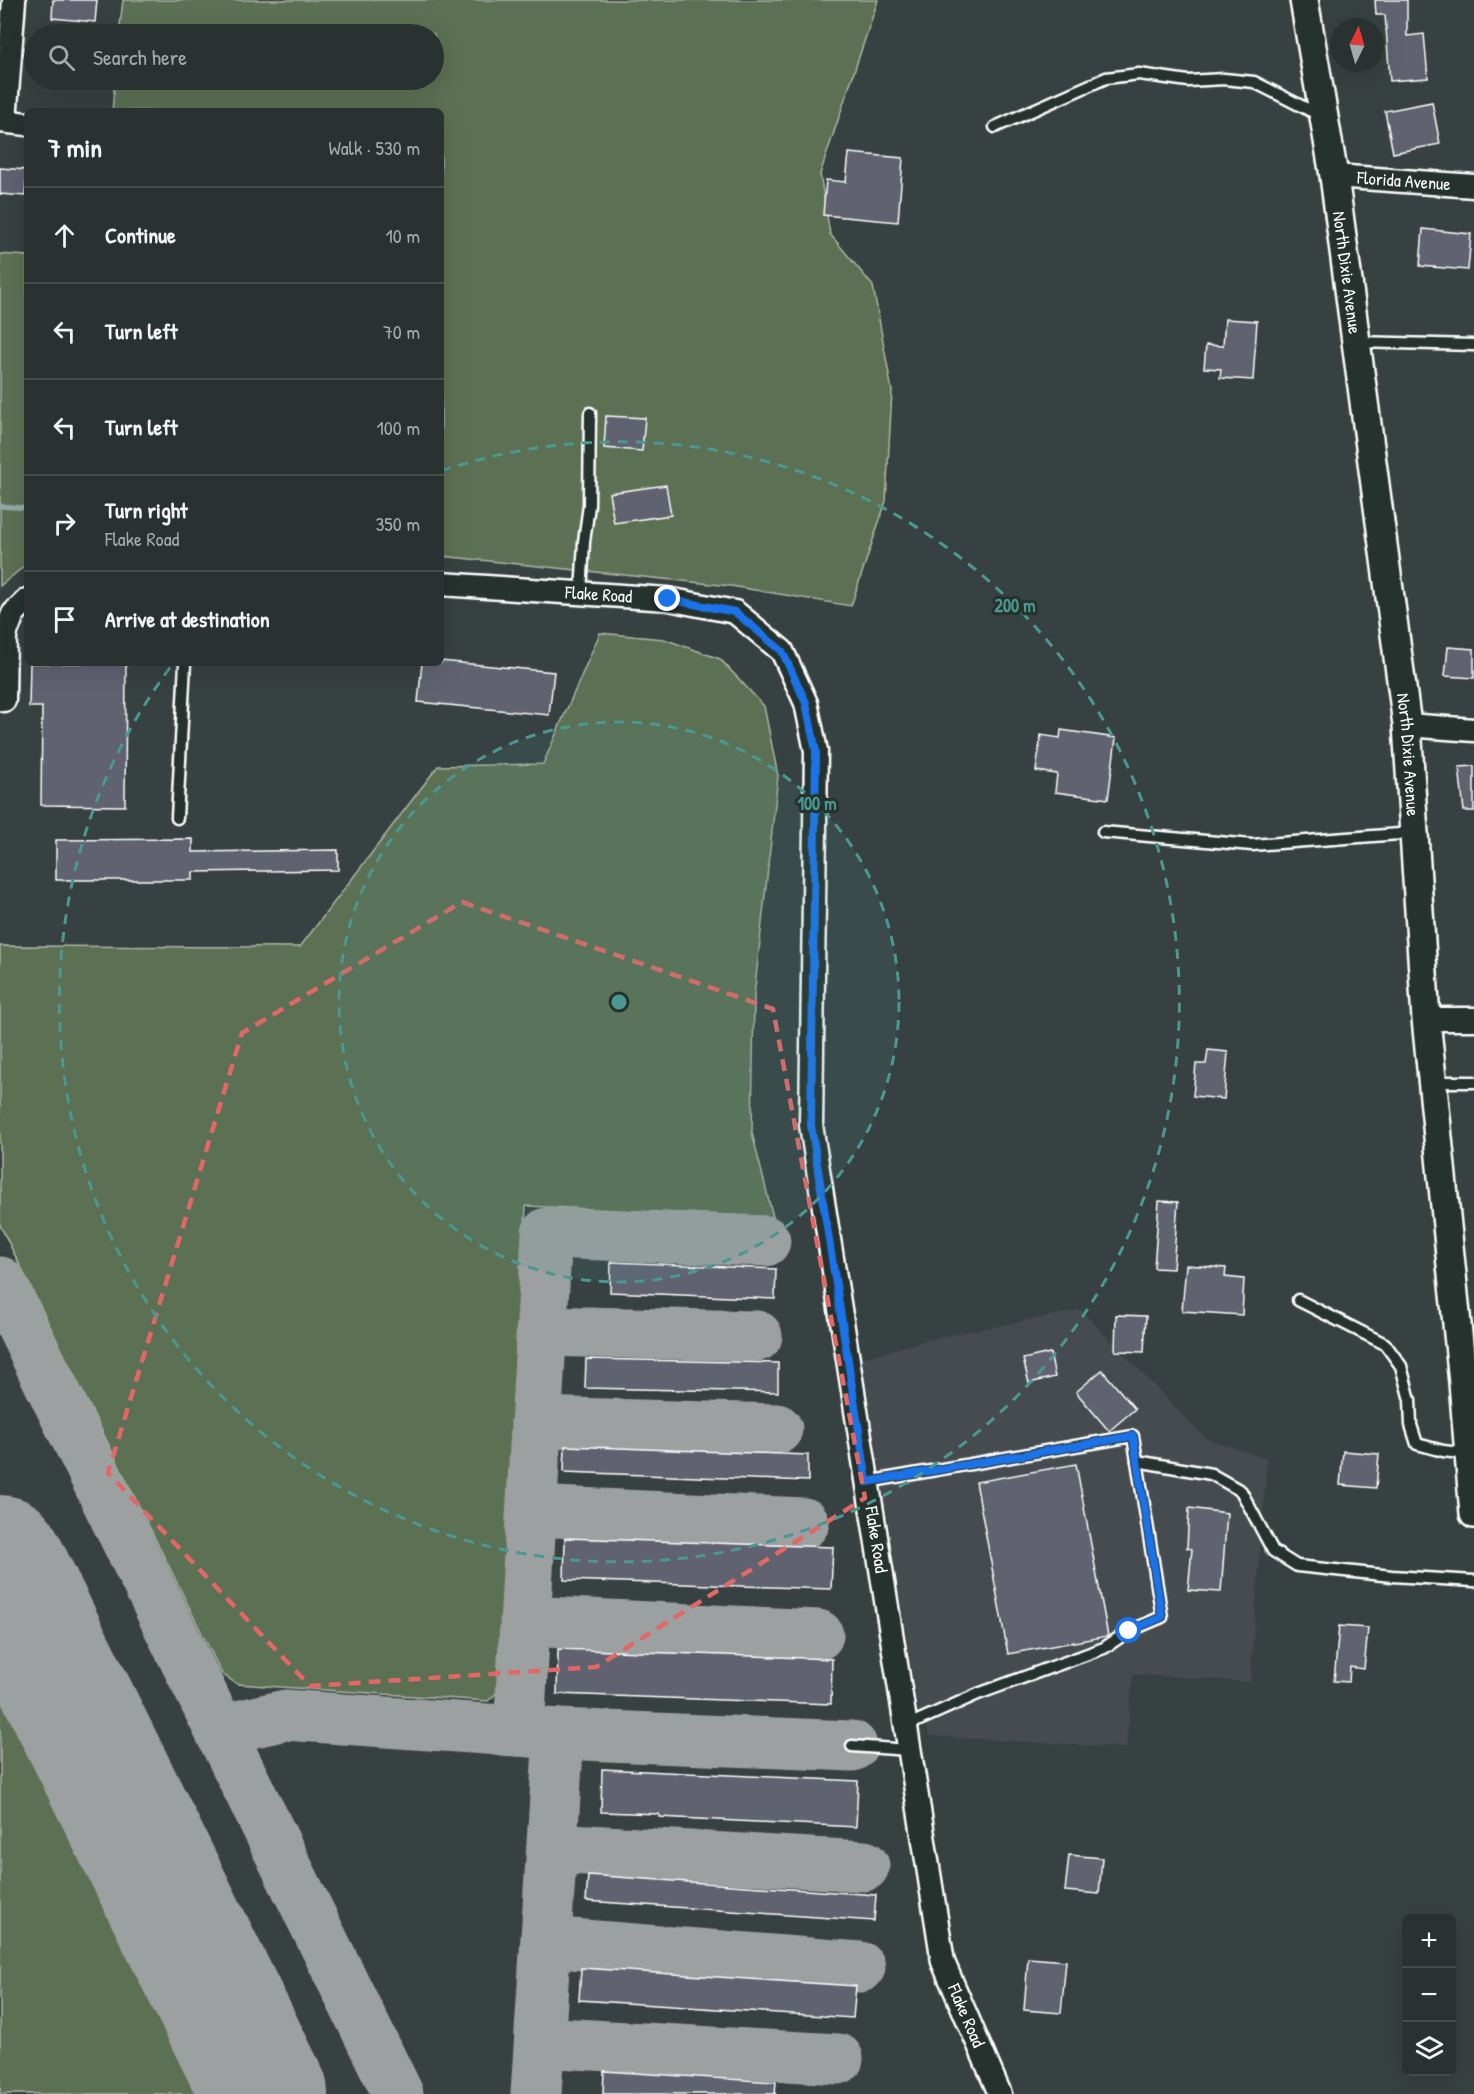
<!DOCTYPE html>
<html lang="en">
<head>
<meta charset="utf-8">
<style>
	:root { --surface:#2a3131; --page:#323939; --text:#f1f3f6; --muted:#a5a9ab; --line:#464c4d }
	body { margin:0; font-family:"Patrick Hand",sans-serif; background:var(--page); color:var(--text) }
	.controls { position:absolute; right:18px; bottom:18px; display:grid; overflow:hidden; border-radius:9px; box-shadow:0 6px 24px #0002 }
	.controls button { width:54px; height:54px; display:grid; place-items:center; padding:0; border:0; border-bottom:2px solid var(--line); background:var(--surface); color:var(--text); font:30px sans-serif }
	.compass { position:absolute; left:1330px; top:18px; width:54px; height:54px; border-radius:50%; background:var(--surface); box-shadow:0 6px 24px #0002; rotate:5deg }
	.stop { position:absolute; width:18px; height:18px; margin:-14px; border:4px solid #1a73e8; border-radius:50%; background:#fff }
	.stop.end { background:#1a73e8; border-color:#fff; box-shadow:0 2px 6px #0008 }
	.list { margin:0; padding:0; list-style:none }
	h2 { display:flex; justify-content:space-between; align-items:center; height:78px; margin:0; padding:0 24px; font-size:26px }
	h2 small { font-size:20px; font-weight:400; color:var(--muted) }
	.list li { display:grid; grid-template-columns:39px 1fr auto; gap:18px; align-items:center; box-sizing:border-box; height:96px; padding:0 24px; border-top:2px solid var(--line) }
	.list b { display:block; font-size:22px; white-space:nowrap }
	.list p { margin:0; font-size:20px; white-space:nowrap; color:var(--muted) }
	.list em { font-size:20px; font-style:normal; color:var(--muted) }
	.icon { flex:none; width:33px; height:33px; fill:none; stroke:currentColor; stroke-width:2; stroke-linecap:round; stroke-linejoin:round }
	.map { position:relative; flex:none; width:1474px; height:2094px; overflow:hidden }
	.search { position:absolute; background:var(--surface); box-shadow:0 6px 24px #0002; left:24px; top:24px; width:420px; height:66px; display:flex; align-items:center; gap:15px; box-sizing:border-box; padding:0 21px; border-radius:33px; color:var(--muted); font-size:22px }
	.panel { position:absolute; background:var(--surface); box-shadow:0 6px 24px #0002; left:24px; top:108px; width:420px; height:558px; border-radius:9px }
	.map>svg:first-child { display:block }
</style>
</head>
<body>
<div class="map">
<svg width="1474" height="2094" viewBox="0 0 1474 2094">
	<rect width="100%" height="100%" fill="#384141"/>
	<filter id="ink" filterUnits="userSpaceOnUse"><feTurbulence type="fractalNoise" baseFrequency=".0167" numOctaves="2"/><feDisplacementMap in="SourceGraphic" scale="12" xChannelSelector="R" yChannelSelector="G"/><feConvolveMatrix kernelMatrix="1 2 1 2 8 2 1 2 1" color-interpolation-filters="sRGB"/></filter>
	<g filter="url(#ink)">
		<path fill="#444b4f" d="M1081,1310l124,128 62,21 -17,223 -117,-8 -7,74 -196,-12 -13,-32 -55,-346 73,-20z"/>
		<g fill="#5c7052" stroke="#aeb8a8" stroke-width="1.5">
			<path d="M123,0h755l-58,174 10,60 43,52 19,105 -6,110 -35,105 -120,-20 -290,-30v-445h-329l3,-31h319v-46h-315z"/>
			<path d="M0,254l27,2v308l-27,22z"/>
			<path d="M600,633l64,6 56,20 44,47 14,70 -24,220 -2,137 21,84 -247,-11 -23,481 -15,14 -251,-17 -15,-10 -222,-449v-279l300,1 138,-181 105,-2z"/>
			<path d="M0,1670l211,424h-211z"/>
		</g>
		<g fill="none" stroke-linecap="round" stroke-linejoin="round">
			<path stroke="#93a9a9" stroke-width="5" d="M0,506l27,2"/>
			<g stroke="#9ca0a0" stroke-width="51">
				<path d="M0,1282l398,812"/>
				<path d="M541,1331l216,5"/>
				<path d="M536,1422l241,7"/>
				<path d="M532,1511l272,12"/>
				<path d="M526,1621l292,14"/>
				<path d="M220,1730l65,-15 274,19 293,12"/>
				<path d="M519,1731l28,-498 218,8"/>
				<path d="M552,1848l312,18"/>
				<path d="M546,1942l314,25"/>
				<path d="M540,2042l298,17"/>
				<path d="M536,2094l23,-360"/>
			</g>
			<path stroke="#9ca0a0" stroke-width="126" d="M0,1558l265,536"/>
		</g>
		<g fill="#61626f" stroke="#fff" stroke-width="1.5">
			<path d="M53,0h44l-2,22 -43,-4z"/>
			<path d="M1375,0h32v36l17,-2 4,44 -38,3 -5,-66h-9z"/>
			<path d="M1432,102l8,42 -47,9 -8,-42z"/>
			<path d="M849,153l54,5 -5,64 -75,-7 3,-35 20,2z"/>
			<path d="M0,168l27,2 -2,26 -25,-2z"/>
			<path d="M1423,229l48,5 -3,36 -48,-4z"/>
			<path d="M1225,319l32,2 -4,59 -33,-2 1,-9 -17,-1 2,-23 17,1z"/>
			<path d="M606,416l39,2 -3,33 -38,-3z"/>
			<path d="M666,485l5,30 -57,8 -5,-30z"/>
			<path d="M1448,647l26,2v29l-29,-2z"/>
			<path d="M441,661l113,11 -5,43 -131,-13 4,-39h19z"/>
			<path d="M30,663h96l-1,143 -84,-1 1,-98h-13z"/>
			<path d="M1061,730l55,8 -8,61 -53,-7 2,-18 -21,-3 5,-36 19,3z"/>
			<path d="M1474,766v45h-10l-5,-44z"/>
			<path d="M193,839v13l145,-2v20l-145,2v8h-137v-40z"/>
			<path d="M1208,1050l20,2 -4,47 -31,-3 3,-32h10z"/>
			<path d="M1159,1201l19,1 -5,67 -19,-1z"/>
			<path d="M611,1262l165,7 -1,30 -165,-7z"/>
			<path d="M1186,1265l40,3 -1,9 19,2 -2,36 -60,-4z"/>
			<path d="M1116,1315l30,1 -2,36 -29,-1z"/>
			<path d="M1050,1353l5,24 -26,6 -6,-24z"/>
			<path d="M586,1359l192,4v29l-193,-4z"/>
			<path d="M1102,1370l33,39 -26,22 -33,-39z"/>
			<path d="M565,1446l243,9v26l-244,-9z"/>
			<path d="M1343,1451l36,3 -3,34 -36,-3z"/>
			<path d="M1076,1464l32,172 -100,18 -32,-172z"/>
			<path d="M1189,1508l38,5 -6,79 -33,-2 4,-41 -5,-1z"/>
			<path d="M565,1538l268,9 -2,42 -267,-9z"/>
			<path d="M1339,1626l29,2 -4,41 -14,-2 -1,15 -15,-1z"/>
			<path d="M558,1649l274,10 -1,45 -274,-10z"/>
			<path d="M602,1769l256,12 -2,46 -197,-10v-3l-58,-2z"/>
			<path d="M1069,1855l33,3 -3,36 -34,-3z"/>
			<path d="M588,1875l288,20 -2,26 -288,-20z"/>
			<path d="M1028,1958l38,3 -5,52 -37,-3z"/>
			<path d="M581,1968l275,18 -3,32 -274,-18z"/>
			<path d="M604,2071l172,11 -1,12h-172z"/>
		</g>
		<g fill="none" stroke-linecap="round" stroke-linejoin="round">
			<defs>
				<g id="service">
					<path d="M995,127l111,-49 33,-4 49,7 36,-2 30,3 67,34"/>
					<path d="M1356,342l118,3"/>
					<path d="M581,593l3,-51 5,-37 1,-92"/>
					<path d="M177,818l8,-155"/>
					<path d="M1103,832l149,13 161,-12"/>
					<path d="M1433,1082h41"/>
					<path d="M1298,1300l87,44 16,22 9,34 1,25 6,19 26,7 26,3"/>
					<path d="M1137,1461l74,13 30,17 32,60 24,15 95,10 82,5"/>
					<path d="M867,1482l266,-46 29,181 -33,14 -25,17 -126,46 -72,32"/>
					<path d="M852,1746l57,4"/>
				</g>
				<g id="minor">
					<path d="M0,121l27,3"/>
					<path d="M5,121l9,-121"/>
					<path id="s1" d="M1334,176l140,10"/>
					<path id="s2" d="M441,584l227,15 67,13 47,39 24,52 10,48 -5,374 132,837 57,132"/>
					<path d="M4,700l1,-65 8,-21 14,-14"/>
					<path d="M1407,725l67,5"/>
					<path d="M1426,1019h48"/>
				</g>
				<g id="tertiary">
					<path id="s3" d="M1304,0l30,176 73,549 19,294 37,364 11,131"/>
				</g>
			</defs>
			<use href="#service" stroke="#fff" stroke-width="15"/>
			<use href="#minor" stroke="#fff" stroke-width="27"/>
			<use href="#tertiary" stroke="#fff" stroke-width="32"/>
			<use href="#service" stroke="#26332d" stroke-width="10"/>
			<use href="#minor" stroke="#26332d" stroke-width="22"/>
			<use href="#tertiary" stroke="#26332d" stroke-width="27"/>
		</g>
	</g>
	<g fill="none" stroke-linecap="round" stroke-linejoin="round" filter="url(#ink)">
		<path stroke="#1a73e8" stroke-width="8" d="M668,599l67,13 47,39 24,52 10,48 -5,374 56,357 266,-46 29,181 -33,14"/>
	</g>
	<path fill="none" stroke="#e26868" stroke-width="4.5" stroke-dasharray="12 8" stroke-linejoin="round" d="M462,902l311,107 92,489 -269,169 -286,19 -202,-213 134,-440z"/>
	<circle cx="619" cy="1002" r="280" fill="#4b9892" fill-opacity=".12"/>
	<g fill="none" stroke="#4b9892" stroke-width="3" stroke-dasharray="10 8">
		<circle cx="619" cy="1002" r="280"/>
		<path d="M441 471A560 560 0 1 1 172 665"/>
	</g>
	<g text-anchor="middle" stroke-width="6" stroke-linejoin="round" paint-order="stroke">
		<g font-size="18" fill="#fff" stroke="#26332d">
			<text dy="6" stroke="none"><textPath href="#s1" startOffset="70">Florida Avenue</textPath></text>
			<text dy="6" stroke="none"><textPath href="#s3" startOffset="276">North Dixie Avenue</textPath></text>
			<text dy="6" stroke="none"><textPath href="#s2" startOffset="158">Flake Road</textPath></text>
			<text dy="6" stroke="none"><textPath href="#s3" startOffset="762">North Dixie Avenue</textPath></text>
			<text dy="6" stroke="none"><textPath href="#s2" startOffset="1257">Flake Road</textPath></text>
			<text dy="6" stroke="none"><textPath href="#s2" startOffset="1743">Flake Road</textPath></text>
		</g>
	</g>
	<circle cx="619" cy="1002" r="9" fill="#4b9892" stroke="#26332d" stroke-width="3"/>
	<g font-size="18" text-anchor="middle" font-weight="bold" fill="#4b9892" stroke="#26332d" stroke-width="6" stroke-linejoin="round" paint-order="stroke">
		<text x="1015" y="612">200 m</text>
		<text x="817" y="810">100 m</text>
	</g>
</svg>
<div class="controls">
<button>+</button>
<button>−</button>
<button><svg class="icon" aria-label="layers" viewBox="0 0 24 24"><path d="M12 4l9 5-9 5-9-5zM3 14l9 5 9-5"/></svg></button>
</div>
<svg class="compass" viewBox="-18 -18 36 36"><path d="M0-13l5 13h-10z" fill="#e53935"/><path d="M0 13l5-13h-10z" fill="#a5a9ab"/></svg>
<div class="stop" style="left:1129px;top:1631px"></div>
<div class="stop end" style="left:668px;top:599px"></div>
<div class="search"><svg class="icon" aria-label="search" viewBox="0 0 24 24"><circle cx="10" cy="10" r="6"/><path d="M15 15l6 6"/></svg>Search here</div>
<section class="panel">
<h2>7 min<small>Walk · 530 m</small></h2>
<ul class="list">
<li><svg class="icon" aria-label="ahead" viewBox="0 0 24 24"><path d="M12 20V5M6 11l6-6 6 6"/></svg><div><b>Continue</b></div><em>10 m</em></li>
<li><svg class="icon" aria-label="left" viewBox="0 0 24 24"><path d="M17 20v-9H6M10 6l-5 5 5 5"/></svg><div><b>Turn left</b></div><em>70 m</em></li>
<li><svg class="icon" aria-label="left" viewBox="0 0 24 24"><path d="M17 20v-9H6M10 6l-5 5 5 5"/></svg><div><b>Turn left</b></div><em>100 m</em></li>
<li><svg class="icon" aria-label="right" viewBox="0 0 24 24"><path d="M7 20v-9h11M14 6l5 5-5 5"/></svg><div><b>Turn right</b><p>Flake Road</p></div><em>350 m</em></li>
<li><svg class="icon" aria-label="arrive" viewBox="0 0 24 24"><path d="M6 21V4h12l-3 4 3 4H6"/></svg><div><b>Arrive at destination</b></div></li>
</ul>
</section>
</div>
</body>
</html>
